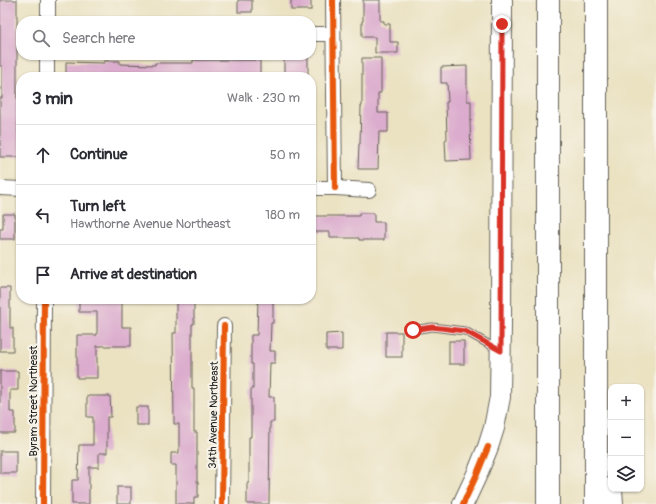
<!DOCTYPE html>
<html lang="en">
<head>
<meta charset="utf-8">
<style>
	:root { --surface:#fff; --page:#f2f2f3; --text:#2b2b33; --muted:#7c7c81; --line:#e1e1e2 }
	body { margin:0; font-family:Pangolin,sans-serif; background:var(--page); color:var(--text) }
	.controls { position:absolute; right:12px; bottom:12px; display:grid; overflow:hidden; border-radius:8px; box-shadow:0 1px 3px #0004 }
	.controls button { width:36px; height:36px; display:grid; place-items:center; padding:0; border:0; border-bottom:1px solid var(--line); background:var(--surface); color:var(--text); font:20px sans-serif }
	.stop { position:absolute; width:12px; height:12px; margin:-9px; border:3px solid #d93025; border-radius:50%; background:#fff }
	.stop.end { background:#d93025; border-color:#fff; box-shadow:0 1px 4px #0008 }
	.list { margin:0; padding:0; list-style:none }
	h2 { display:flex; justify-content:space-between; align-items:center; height:52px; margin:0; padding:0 16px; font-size:17px }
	h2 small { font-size:13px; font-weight:400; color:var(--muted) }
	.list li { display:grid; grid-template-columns:26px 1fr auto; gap:12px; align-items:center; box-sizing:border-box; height:60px; padding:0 16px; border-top:1px solid var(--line) }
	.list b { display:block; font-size:15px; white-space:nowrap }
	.list p { margin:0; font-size:13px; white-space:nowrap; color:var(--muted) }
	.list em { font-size:13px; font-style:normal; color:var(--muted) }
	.icon { flex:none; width:22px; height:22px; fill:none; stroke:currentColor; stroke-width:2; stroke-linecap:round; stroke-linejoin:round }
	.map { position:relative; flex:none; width:656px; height:504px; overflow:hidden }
	.search { position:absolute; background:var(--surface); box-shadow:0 1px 3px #0004; left:16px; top:16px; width:300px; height:44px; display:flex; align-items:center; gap:10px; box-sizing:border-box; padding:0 14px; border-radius:16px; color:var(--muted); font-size:15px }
	.panel { position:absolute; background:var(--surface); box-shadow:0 1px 3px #0004; left:16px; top:72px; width:300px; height:232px; border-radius:16px }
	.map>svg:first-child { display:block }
</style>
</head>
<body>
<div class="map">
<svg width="656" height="504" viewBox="0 0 656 504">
	<rect width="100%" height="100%" fill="#f7f3e8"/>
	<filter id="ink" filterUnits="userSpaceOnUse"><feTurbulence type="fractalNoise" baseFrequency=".025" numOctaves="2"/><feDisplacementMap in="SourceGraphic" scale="8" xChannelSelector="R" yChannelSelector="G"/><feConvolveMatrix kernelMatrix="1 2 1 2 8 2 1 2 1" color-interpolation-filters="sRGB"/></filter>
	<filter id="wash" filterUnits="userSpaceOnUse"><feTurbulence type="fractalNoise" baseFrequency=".012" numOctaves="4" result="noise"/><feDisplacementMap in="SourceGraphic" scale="16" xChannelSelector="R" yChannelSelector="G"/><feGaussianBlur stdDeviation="0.9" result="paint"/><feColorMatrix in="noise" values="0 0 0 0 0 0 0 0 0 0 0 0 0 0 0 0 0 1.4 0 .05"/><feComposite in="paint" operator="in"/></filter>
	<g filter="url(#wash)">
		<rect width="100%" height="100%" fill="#ebe2c2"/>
		<g id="blocks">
			<g fill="#dbaccd">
				<path d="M0,0h17v98h1v35h3l-1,24h-20v-59h2v-32h-2z"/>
				<rect x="238" y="0" width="14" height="12"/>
				<rect x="291" y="0" width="20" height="10"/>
				<path d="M363,0h17v21h4v3h6v18h8v11h-23v-16h-13v-16h1z"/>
				<rect x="284" y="55" width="24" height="22"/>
				<path d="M362,58h19v35h-3v20h10v19h-9l-1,37h-20l1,-25h1l1,-38h1z"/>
				<path d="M193,60h67v17h-194v-15l38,1v-2h16v3l35,1v-2h38z"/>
				<path d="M467,66v35h4v20h-1l1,39 -25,1 -1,-21 2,-1 -1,-37h2l-1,-19h-6v-16z"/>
				<path d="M359,213h15v9h10v18h-25v-2h-29v-6h-19v-16h48z"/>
				<path d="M3,214h12v25h-15v-10h3z"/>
				<path d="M0,288h10v40h3v23h-13z"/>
				<path d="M79,299h43v28h9v19h-34v32h-20v-43h20v-23h-18z"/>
				<path d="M176,299h18v25h-2v64h2v44h3v50h1v15h-4v7h-18v-39h-5v-12h8v-29h-5l-1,-91h3z"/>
				<path d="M258,299h15v24h-2l-1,28h5v12h-5l-1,34h5v25h-4l-1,82h-22v-21h2v-46h2v-48h2v-25h-2v-29h6z"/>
				<rect x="386" y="332" width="16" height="25"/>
				<path d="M342,333v17h-16v-16z"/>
				<rect x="449" y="341" width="15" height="23"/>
				<path d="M0,371h18v19h-8v22h5v21h-15z"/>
				<path d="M87,396h23l1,21h-4v36h-8v14h-10v37h-17v-24h6l1,-35h14v-28h-6z"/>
				<rect x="136" y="407" width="12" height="18"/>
				<rect x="0" y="451" width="16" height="22"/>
				<rect x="117" y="487" width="14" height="17"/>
			</g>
		</g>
	</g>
	<g filter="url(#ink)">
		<use href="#blocks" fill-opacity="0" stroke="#646156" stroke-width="1"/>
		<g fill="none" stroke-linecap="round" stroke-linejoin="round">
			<defs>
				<path id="service" d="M413,330l19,-3 33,4 34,19"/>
				<g id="minor">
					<path d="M333,0l2,188"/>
					<path d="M48,21v-21"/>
					<path d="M311,34h22"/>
					<path d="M47,77v-22"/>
					<path d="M0,188l21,1"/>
					<path d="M311,188h24l34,2"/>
					<path d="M43,504l1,-205"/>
					<path d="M222,504l2,-178"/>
				</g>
				<path id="secondary" d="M463,504l14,-30 11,-27 6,-19 6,-31 1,-72 1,-325"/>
				<g id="motorway">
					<path d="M611,489l1,15"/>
					<path d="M548,504v-504"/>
					<path d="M596,504v-504"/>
				</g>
			</defs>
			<use href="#service" stroke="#646156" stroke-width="9"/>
			<use href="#minor" stroke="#646156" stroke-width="16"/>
			<use href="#secondary" stroke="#646156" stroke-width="22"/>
			<use href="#motorway" stroke="#646156" stroke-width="24"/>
			<use href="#service" stroke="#fff" stroke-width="7"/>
			<use href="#minor" stroke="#fff" stroke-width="14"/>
			<use href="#secondary" stroke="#fff" stroke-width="20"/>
			<use href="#motorway" stroke="#fff" stroke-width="22"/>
			<defs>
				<g id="cycleway">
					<path d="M333,0l2,188"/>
					<path d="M43,504l1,-205"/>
					<path d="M222,504l2,-178"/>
					<path d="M463,504l14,-30 11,-27"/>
				</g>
			</defs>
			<use href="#cycleway" stroke="#f7f3e8" stroke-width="8"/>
			<use href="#cycleway" stroke="#e8590c" stroke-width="6"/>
		</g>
	</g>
	<g fill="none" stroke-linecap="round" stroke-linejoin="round" filter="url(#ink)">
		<path stroke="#d93025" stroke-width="5" d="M413,330l19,-3 33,4 36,20 1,-327"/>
	</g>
	<g text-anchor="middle" stroke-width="4" stroke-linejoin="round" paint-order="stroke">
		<g font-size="11" fill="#1c1c1c" stroke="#f7f3e8">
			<text transform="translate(33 401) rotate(-90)" y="4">Byram Street Northeast</text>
			<text transform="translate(213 415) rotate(-89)" y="4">34th Avenue Northeast</text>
		</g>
	</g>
</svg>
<div class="controls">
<button>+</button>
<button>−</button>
<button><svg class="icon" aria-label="layers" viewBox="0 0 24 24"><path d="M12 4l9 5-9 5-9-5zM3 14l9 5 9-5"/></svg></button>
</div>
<div class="stop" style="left:413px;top:330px"></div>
<div class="stop end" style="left:502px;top:24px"></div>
<div class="search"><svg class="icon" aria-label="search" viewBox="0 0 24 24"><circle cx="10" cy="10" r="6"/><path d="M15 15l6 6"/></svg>Search here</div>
<section class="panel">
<h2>3 min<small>Walk · 230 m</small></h2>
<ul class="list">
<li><svg class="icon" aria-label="ahead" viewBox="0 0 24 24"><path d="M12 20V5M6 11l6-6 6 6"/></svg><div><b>Continue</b></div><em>50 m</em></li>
<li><svg class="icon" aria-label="left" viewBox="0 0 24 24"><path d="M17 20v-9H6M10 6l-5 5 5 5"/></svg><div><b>Turn left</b><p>Hawthorne Avenue Northeast</p></div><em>180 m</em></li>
<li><svg class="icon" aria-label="arrive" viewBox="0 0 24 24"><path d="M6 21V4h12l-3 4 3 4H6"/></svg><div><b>Arrive at destination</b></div></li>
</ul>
</section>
</div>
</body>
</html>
